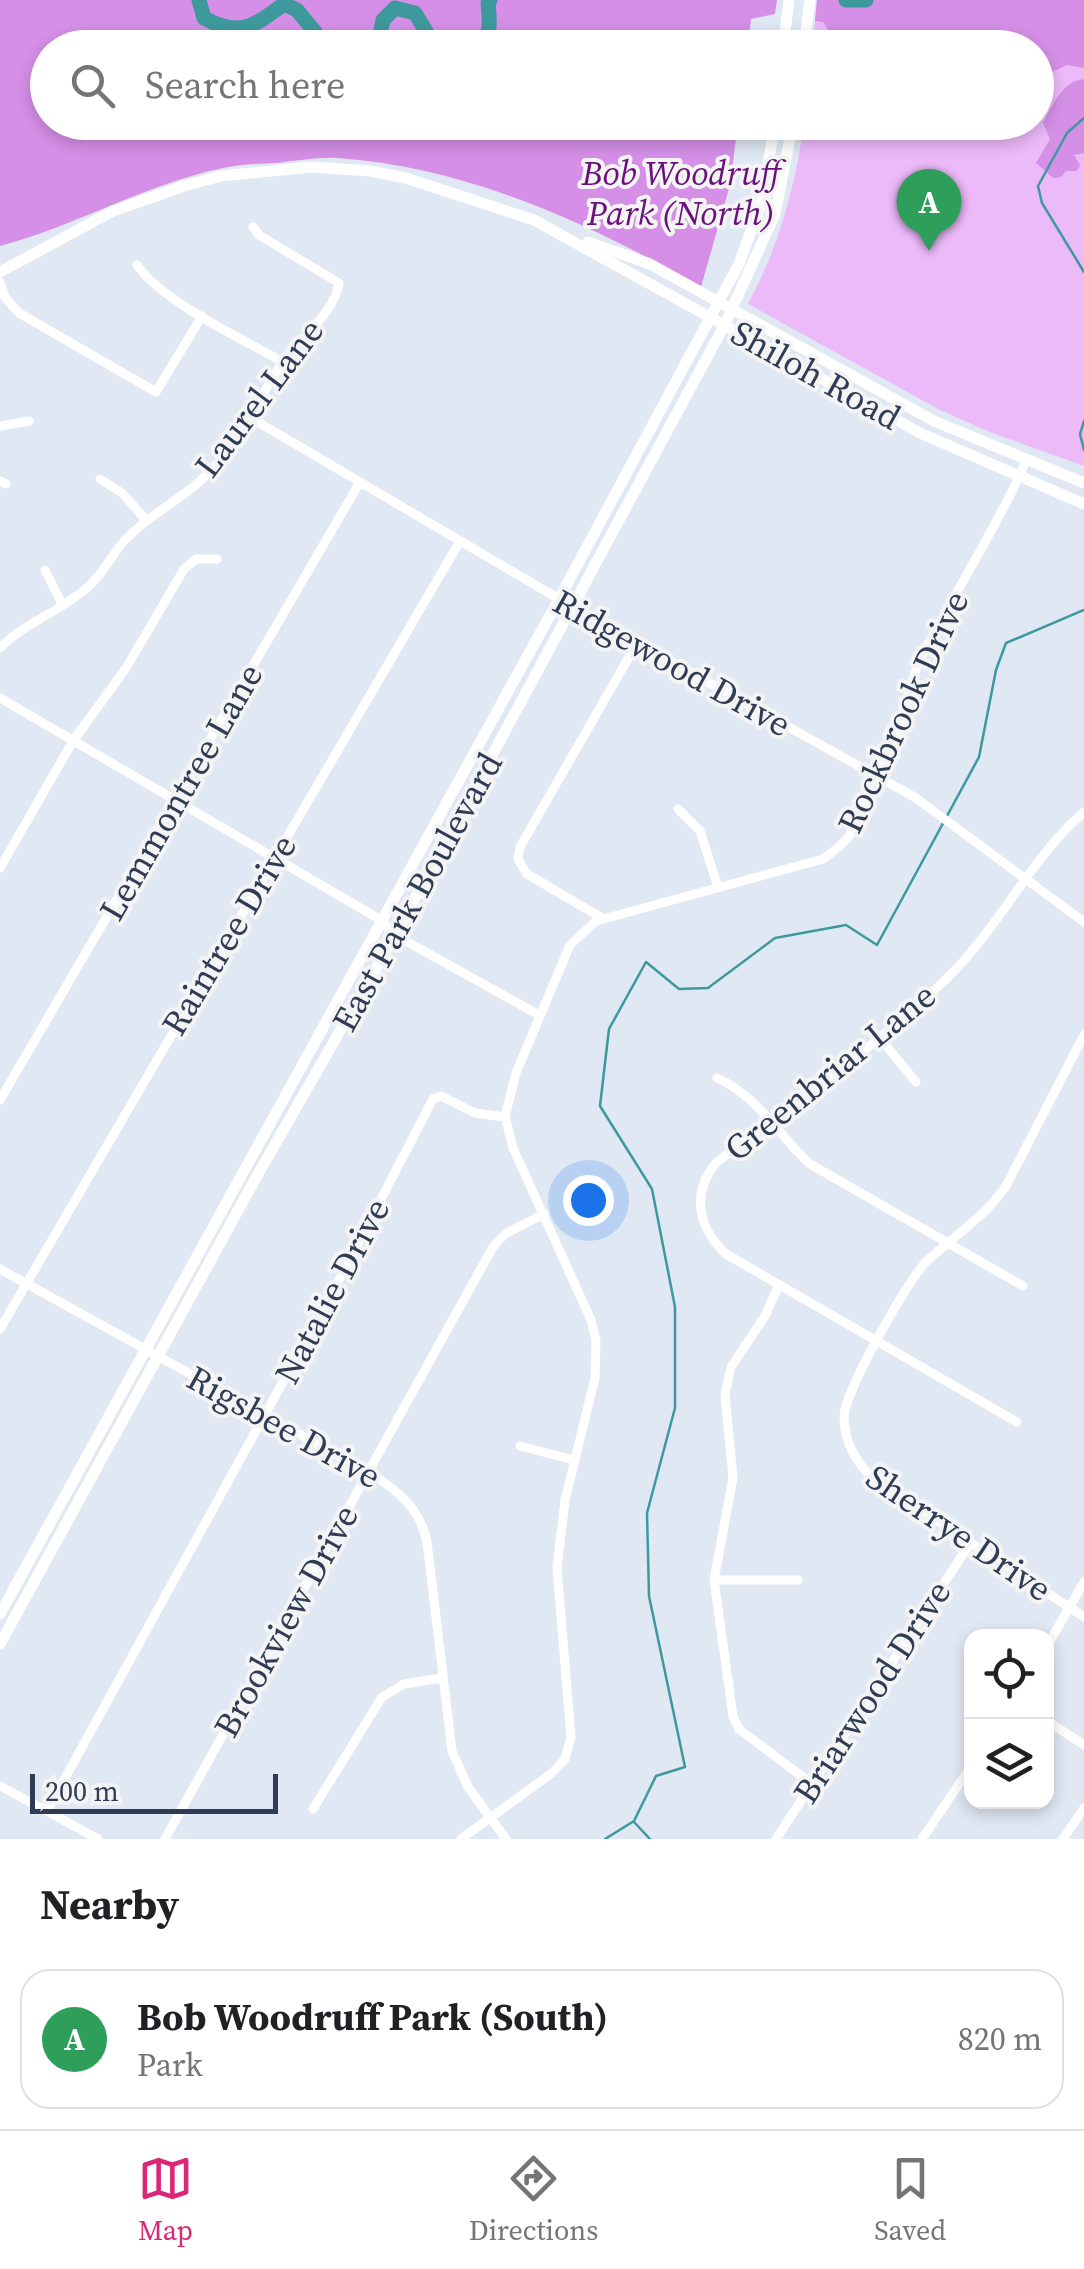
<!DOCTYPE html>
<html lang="en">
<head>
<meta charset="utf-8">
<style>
	:root { --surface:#fff; --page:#f6f6f6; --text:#202124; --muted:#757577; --line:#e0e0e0; --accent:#db2777 }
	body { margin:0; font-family:"Source Serif 4",serif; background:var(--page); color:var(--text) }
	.controls { position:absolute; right:30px; bottom:30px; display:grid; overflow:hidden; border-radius:20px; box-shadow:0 5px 15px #0003 }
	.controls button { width:90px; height:90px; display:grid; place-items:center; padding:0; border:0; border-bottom:2px solid var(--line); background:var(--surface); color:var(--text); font:50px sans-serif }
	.scale { position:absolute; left:30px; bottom:25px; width:248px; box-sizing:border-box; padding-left:10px; border:5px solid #2e3d55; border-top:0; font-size:28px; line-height:35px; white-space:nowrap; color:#2e3d55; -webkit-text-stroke:8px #f4f4f4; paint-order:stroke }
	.you { position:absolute; left:588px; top:1200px; width:35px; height:35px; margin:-25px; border:8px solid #fff; border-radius:50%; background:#1a73e8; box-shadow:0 0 0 15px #1a73e833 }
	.badge { display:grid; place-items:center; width:65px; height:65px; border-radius:50%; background:var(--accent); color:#fff; font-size:32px; font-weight:700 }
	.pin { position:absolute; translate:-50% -82px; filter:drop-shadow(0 2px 5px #0008) }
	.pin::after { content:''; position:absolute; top:52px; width:35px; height:30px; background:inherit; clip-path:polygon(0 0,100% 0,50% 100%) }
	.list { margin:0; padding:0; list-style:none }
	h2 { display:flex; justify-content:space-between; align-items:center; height:130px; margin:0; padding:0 40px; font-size:42px }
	h2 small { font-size:32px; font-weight:400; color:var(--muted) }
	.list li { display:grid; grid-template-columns:65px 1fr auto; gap:30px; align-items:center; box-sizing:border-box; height:140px; margin:0 20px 20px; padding:0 20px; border:2px solid var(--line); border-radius:30px }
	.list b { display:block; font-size:38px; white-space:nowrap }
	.list p { margin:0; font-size:32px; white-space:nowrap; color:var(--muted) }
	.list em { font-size:32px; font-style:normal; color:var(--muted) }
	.icon { flex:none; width:55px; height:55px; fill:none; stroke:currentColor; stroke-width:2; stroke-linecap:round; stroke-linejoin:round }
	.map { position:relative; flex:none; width:1084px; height:1839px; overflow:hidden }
	.search { position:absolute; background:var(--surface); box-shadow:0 5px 15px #0003; left:30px; right:30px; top:30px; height:110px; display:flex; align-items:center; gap:25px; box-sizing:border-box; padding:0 35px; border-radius:55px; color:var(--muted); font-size:38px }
	.sheet { height:290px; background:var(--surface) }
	nav { display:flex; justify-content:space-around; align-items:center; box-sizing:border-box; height:140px; border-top:2px solid var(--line); background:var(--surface); font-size:28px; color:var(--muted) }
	nav a { display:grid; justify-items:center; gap:5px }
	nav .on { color:var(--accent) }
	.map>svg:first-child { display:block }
</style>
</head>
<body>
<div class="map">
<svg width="1084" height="1839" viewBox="0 0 1084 1839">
	<rect width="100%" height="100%" fill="#e0e8f4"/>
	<path fill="#ecb9f9" d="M817,0h267v466l-92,-33 -52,-23 -192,-106c31,-58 47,-116 56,-181l232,-1v-74l-223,-1z"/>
	<g fill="#d58fe7">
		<path d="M0,0h777l-2,14 -24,5 -3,28 -700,1v74l690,1 -8,62 -29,102c-112,-64 -233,-120 -364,-129 -20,-1 -41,3 -61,5 -17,1 -36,1 -53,5 -78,16 -147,58 -223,78z"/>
		<path d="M817,0h267v68l-17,-3 -30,14 -1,-31 -211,-1 3,-17 -5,-8 -8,-1z"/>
		<path d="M1084,79v74l-10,2 6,10 -3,6h-11l-5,6 -8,1 -17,-15 14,-24 -7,-16c10,-18 19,-42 41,-44z"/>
	</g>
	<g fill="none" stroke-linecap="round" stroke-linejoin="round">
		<g stroke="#3e999d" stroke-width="2.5">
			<path d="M1084,118l-17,15 -29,53 4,17 42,69"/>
			<path d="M1084,421l-4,13 4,16"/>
			<path d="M634,1822l16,17"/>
			<path d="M605,1839l29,-18 22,-45 29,-9 -36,-171 -2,-83 28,-105v-101l-23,-118 -52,-83 9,-77 37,-67 33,27 29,-1 67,-50 71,-13 31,20 102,-188 17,-87 10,-27 78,-33"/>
		</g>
		<g stroke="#3e999d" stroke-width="15">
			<path d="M199,0l5,18c36,20 50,8 80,-14l13,6 31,38"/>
			<path d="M846,0h20"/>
			<path d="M377,48l6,-28 12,-12 20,5 21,35"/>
			<path d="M471,48c22,-9 19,-23 17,-45l2,-3"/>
		</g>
		<g stroke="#fff" stroke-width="9">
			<path d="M137,265c27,38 104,73 146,97"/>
			<path d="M0,282l5,15 14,16 137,79 46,-76"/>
			<path d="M251,418l308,181 357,199 168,124"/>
			<path d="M0,426l29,-5"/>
			<path d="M100,479l22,14 24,27"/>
			<path d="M0,481l6,3"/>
			<path d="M45,570l17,34"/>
			<path d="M0,648c26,-26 61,-37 88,-61 16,-14 24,-33 38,-48 22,-23 49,-36 73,-57 38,-33 56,-78 83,-119 17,-26 52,-48 57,-80l-80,-48 -6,-8"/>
			<path d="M0,698l381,222 14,15 144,80"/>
			<path d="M678,809l22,22 18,56"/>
			<path d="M0,868l73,-127 53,-73 58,-99 12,-10h21"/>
			<path d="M602,918l-75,-44 -9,-15 2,-12 117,-204"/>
			<path d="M1084,1035l-78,151c-21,31 -51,49 -78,74 -20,18 -83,132 -84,156 0,26 11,44 28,62l212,139"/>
			<path d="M880,1038l36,44"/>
			<path d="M717,1078c41,18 61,57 93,86l213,122"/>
			<path d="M0,1100l360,-618"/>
			<path d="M0,1269l368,203c28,17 52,35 59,70l25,209 16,36 38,52"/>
			<path d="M779,1285l-14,31 -34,51 -6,27 8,84 -19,102 19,136 6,13 73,55"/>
			<path d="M0,1329l460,-788"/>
			<path d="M1017,1422l-291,-168c-28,-26 -35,-61 -10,-91 81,-65 171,-122 243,-197 45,-48 74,-110 125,-154"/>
			<path d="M520,1446l54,14"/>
			<path d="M714,1580h84"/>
			<path d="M1046,1648l38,-66"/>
			<path d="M1046,1720l38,25"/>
			<path d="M0,1786l98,53"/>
			<path d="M313,1809l69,-112 22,-13 38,-6"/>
			<path d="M47,1811l294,-535 92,-177 8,-3 34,17 30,4"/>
			<path d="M165,1839l328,-592 12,-13 39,-20"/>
			<path d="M461,1839l91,-66 13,-14 6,-22 -14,-169 8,-68 30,-122 1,-38 -5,-20 -78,-172 -8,-31 11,-44 54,-128 26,-24 227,-62c36,-25 30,-32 44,-69 8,-19 22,-35 29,-54 10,-27 13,-54 26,-80 34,-66 75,-129 105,-197"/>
			<path d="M776,1839l193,-294"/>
			<path d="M922,1839l50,-74"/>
			<path d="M1063,1839l21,-31"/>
		</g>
		<g stroke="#fff" stroke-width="11">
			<path d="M783,48l6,-48"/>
			<path d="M804,48l6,-48"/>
			<path d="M588,242l62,22 286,158 148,61"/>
			<path d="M0,272l113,-61 71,-25 37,-10 90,-9 59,4 36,7 128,42 386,213 164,71"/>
			<path d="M0,1614l559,-1015 180,-335 23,-63 13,-79"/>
			<path d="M0,1644l258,-470 137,-239 330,-611 50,-110 18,-92"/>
		</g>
	</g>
	<g text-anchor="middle" stroke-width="8" stroke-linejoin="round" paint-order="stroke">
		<g font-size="35" font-style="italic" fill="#69107c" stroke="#f4f4f4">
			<text x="681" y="185">Bob Woodruff<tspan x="681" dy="40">Park (North)</tspan></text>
		</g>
		<g font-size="35" fill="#2e3d55" stroke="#f4f4f4">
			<text transform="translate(816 375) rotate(29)" y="12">Shiloh Road</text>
			<text transform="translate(259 398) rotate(-53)" y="12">Laurel Lane</text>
			<text transform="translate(672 663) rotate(29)" y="12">Ridgewood Drive</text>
			<text transform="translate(903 712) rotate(-65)" y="12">Rockbrook Drive</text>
			<text transform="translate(181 792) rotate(-60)" y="12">Lemmontree Lane</text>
			<text transform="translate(417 892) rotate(-61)" y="12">East Park Boulevard</text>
			<text transform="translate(229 935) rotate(-59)" y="12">Raintree Drive</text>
			<text transform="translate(830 1072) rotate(-39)" y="12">Greenbriar Lane</text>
			<text transform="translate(332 1291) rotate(-62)" y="12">Natalie Drive</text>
			<text transform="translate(284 1427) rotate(29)" y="12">Rigsbee Drive</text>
			<text transform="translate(959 1533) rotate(34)" y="12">Sherrye Drive</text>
			<text transform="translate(286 1621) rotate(-61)" y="12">Brookview Drive</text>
			<text transform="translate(872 1692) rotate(-57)" y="12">Briarwood Drive</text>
		</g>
	</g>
</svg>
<div class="controls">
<button><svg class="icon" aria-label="locate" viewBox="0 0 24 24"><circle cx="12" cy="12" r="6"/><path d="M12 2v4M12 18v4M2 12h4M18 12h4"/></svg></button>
<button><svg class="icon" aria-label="layers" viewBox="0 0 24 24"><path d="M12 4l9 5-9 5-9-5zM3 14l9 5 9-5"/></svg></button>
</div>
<div class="scale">200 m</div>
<div class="you"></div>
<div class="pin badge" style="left:929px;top:251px;background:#2e9e5b">A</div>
<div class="search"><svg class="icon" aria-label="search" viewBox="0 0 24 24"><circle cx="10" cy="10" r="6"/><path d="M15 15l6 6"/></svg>Search here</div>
</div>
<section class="sheet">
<h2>Nearby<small></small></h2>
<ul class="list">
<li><span class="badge" style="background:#2e9e5b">A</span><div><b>Bob Woodruff Park (South)</b><p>Park</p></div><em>820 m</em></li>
</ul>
</section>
<nav>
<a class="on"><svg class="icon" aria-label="map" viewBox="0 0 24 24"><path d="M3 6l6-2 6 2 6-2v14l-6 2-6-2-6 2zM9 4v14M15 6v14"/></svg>Map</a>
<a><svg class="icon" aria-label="directions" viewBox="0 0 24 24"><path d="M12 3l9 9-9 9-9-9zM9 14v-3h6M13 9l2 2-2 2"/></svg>Directions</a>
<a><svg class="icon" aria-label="saved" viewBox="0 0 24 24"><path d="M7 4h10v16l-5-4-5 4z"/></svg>Saved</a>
</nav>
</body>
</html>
